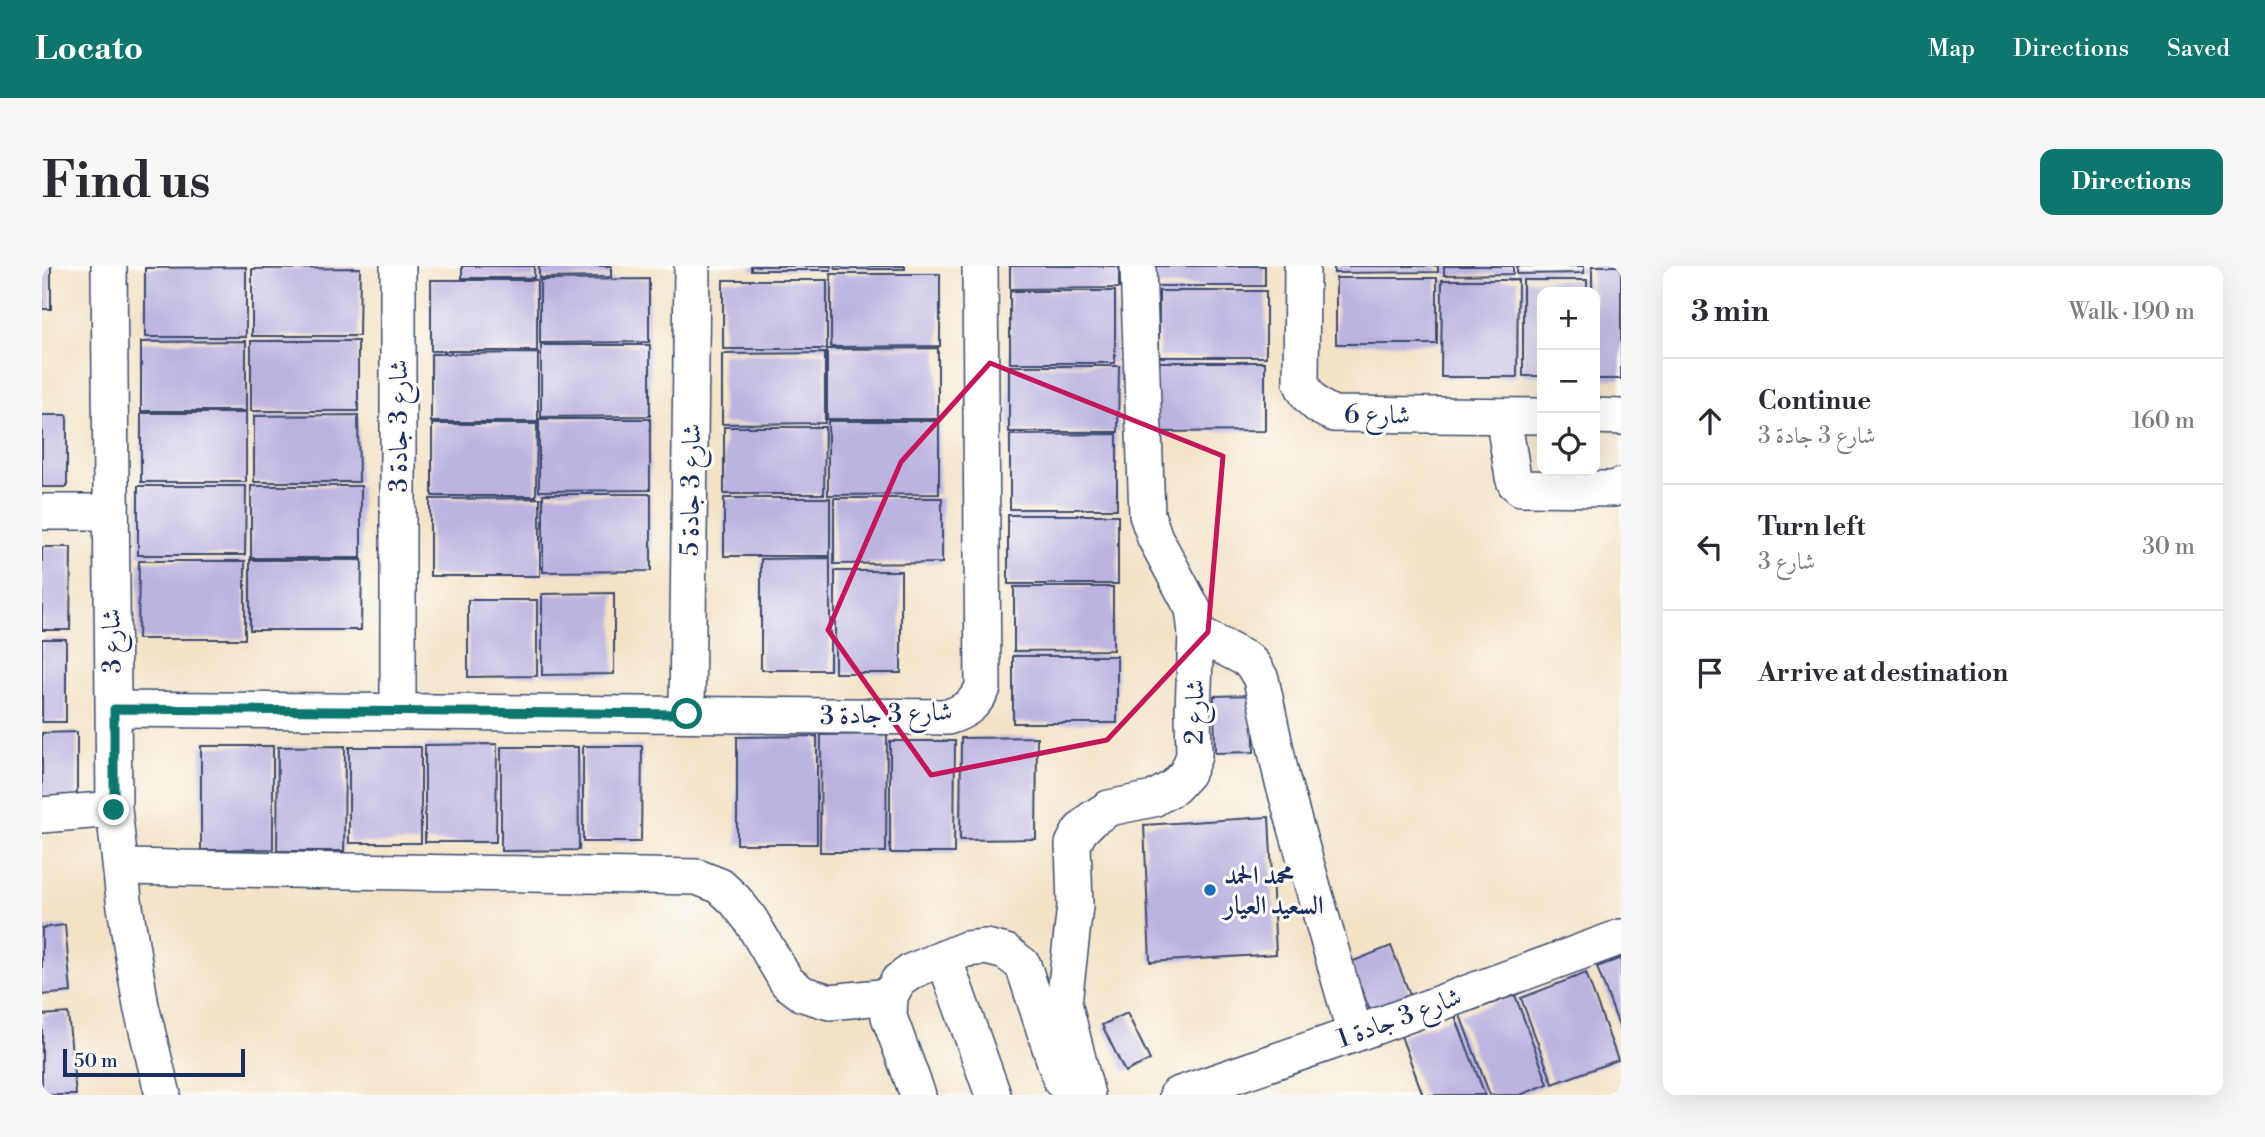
<!DOCTYPE html>
<html lang="en">
<head>
<meta charset="utf-8">
<style>
	:root { --surface:#fff; --page:#f7f7f7; --text:#2b2b33; --muted:#7c7c81; --line:#e1e1e2; --accent:#0f766e }
	body { margin:0; font-family:"Libre Bodoni",Amiri,serif; background:var(--page); color:var(--text) }
	.controls { position:absolute; right:21px; top:21px; display:grid; overflow:hidden; border-radius:14px; box-shadow:0 7px 28px #0002 }
	.controls button { width:63px; height:63px; display:grid; place-items:center; padding:0; border:0; border-bottom:2px solid var(--line); background:var(--surface); color:var(--text); font:35px sans-serif }
	.scale { position:absolute; left:21px; bottom:18px; width:182px; box-sizing:border-box; padding-left:7px; border:4px solid #1b2f5e; border-top:0; font-size:19px; line-height:24px; white-space:nowrap; color:#1b2f5e; -webkit-text-stroke:5px #fdfcf7; paint-order:stroke }
	.stop { position:absolute; width:21px; height:21px; margin:-16px; border:5px solid #0f766e; border-radius:50%; background:#fff }
	.stop.end { background:#0f766e; border-color:#fff; box-shadow:0 2px 7px #0008 }
	.list { margin:0; padding:0; list-style:none }
	h2 { display:flex; justify-content:space-between; align-items:center; height:91px; margin:0; padding:0 28px; font-size:30px }
	h2 small { font-size:23px; font-weight:400; color:var(--muted) }
	.list li { display:grid; grid-template-columns:46px 1fr auto; gap:21px; align-items:center; box-sizing:border-box; height:126px; padding:0 28px; border-top:2px solid var(--line) }
	.list b { display:block; font-size:26px; white-space:nowrap }
	.list p { margin:0; font-size:23px; white-space:nowrap; color:var(--muted) }
	.list em { font-size:23px; font-style:normal; color:var(--muted) }
	.icon { flex:none; width:38px; height:38px; fill:none; stroke:currentColor; stroke-width:2; stroke-linecap:round; stroke-linejoin:round }
	.map { position:relative; flex:none; width:1579px; height:829px; overflow:hidden; border-radius:14px }
	header { display:flex; align-items:center; gap:42px; box-sizing:border-box; height:98px; padding:0 35px; background:var(--accent); color:#fff }
	header strong { font-size:33px }
	nav { display:flex; gap:38px; margin-inline-start:auto; font-size:24px }
	.intro { display:flex; align-items:center; justify-content:space-between; box-sizing:border-box; height:168px; padding:0 42px }
	h1 { margin:0; font-size:49px }
	.button { padding:18px 32px; border-radius:14px; background:var(--accent); color:#fff; font-size:24px; font-weight:700 }
	main { display:flex; gap:42px; padding:0 42px }
	aside { flex:1; background:var(--surface); border-radius:14px; box-shadow:0 7px 28px #0002 }
	.map>svg:first-child { display:block }
</style>
</head>
<body>
<header>
<strong>Locato</strong>
<nav><a>Map</a><a>Directions</a><a>Saved</a></nav>
</header>
<div class="intro"><h1>Find us</h1><a class="button">Directions</a></div>
<main>
<div class="map">
<svg width="1579" height="829" viewBox="0 0 1579 829">
	<rect width="100%" height="100%" fill="#fdfcf7"/>
	<filter id="ink" filterUnits="userSpaceOnUse"><feTurbulence type="fractalNoise" baseFrequency=".0143" numOctaves="2"/><feDisplacementMap in="SourceGraphic" scale="14" xChannelSelector="R" yChannelSelector="G"/><feConvolveMatrix kernelMatrix="1 2 1 2 8 2 1 2 1" color-interpolation-filters="sRGB"/></filter>
	<filter id="wash" filterUnits="userSpaceOnUse"><feTurbulence type="fractalNoise" baseFrequency=".00686" numOctaves="4" result="noise"/><feDisplacementMap in="SourceGraphic" scale="28" xChannelSelector="R" yChannelSelector="G"/><feGaussianBlur stdDeviation="1.57" result="paint"/><feColorMatrix in="noise" values="0 0 0 0 0 0 0 0 0 0 0 0 0 0 0 0 0 1.4 0 .05"/><feComposite in="paint" operator="in"/></filter>
	<g filter="url(#wash)">
		<rect width="100%" height="100%" fill="#f3e2c6"/>
		<g id="blocks">
			<g fill="#bcb3e0">
				<rect x="0" y="0" width="9" height="43"/>
				<rect x="420" y="0" width="72" height="12"/>
				<path d="M497,0h72v11l-72,1z"/>
				<rect x="709" y="0" width="80" height="4"/>
				<rect x="793" y="0" width="70" height="3"/>
				<path d="M968,0h109v22l-109,1z"/>
				<rect x="1112" y="0" width="111" height="20"/>
				<path d="M1292,0h104v6l-104,1z"/>
				<path d="M1402,0h69v8l-69,1z"/>
				<path d="M1475,0h67v7l-67,1z"/>
				<path d="M1550,0h29v113h-26v-87h-3z"/>
				<path d="M204,1v70h-101v-69z"/>
				<path d="M318,2l-1,68h-107v-67z"/>
				<path d="M789,8h109v72l-109,1z"/>
				<rect x="1294" y="12" width="101" height="66"/>
				<path d="M607,13v63l-109,1v-63z"/>
				<rect x="389" y="14" width="106" height="71"/>
				<rect x="681" y="14" width="104" height="69"/>
				<path d="M1400,14h76l-1,97h-76z"/>
				<path d="M1481,14h64v12h-45v84h-19z"/>
				<rect x="968" y="25" width="105" height="72"/>
				<rect x="1117" y="25" width="107" height="66"/>
				<path d="M204,75v70h-105v-69z"/>
				<rect x="209" y="75" width="107" height="70"/>
				<path d="M499,79h109v71l-109,1z"/>
				<path d="M896,82v71h-111v-70z"/>
				<path d="M496,87v69h-107v-68z"/>
				<path d="M783,87v70l-103,1v-70z"/>
				<path d="M1114,96h109v69l-109,1z"/>
				<path d="M967,100h110l-1,66h-109z"/>
				<rect x="99" y="147" width="105" height="69"/>
				<rect x="0" y="149" width="25" height="72"/>
				<path d="M316,149l1,67h-105v-66z"/>
				<path d="M497,153h111v71l-111,1z"/>
				<path d="M786,155h111v73l-111,1z"/>
				<path d="M390,158h105l-1,72h-104z"/>
				<path d="M682,161h101l-1,67h-100z"/>
				<path d="M1075,168v75h-107v-74z"/>
				<path d="M96,220h108l-1,69h-107z"/>
				<rect x="209" y="220" width="110" height="72"/>
				<path d="M501,228h108v77l-108,1z"/>
				<path d="M498,232v78h-110v-77z"/>
				<rect x="682" y="232" width="106" height="58"/>
				<path d="M792,232h108v65l-108,1z"/>
				<rect x="966" y="249" width="110" height="69"/>
				<path d="M0,281h29l-1,83h-28z"/>
				<path d="M788,292v112h-69v-111z"/>
				<path d="M208,294h112l-1,70h-111z"/>
				<path d="M97,295h106v78h-107z"/>
				<rect x="793" y="305" width="66" height="102"/>
				<path d="M972,321h99v63l-99,1z"/>
				<path d="M572,327v81l-72,1v-81z"/>
				<path d="M426,334h69v76l-69,1z"/>
				<rect x="0" y="373" width="24" height="83"/>
				<rect x="971" y="390" width="104" height="67"/>
				<path d="M1211,429l1,57 -39,1 -1,-57z"/>
				<path d="M35,466v71h-35v-70z"/>
				<path d="M845,468l-1,118h-66l1,-117z"/>
				<path d="M775,470v108h-80v-107z"/>
				<path d="M995,471l-1,102 -76,1 1,-102z"/>
				<path d="M848,475h65l-1,112h-64z"/>
				<path d="M455,478l-1,98h-71v-97z"/>
				<path d="M159,480h72v103l-72,1z"/>
				<path d="M303,480l-1,105h-67l1,-104z"/>
				<path d="M541,480h59l-1,96h-58z"/>
				<rect x="307" y="481" width="72" height="96"/>
				<path d="M459,481h77l1,103 -78,1z"/>
				<path d="M1227,551l7,137 -126,8 -6,-137z"/>
				<path d="M23,659l6,67 -29,3v-67z"/>
				<path d="M1349,680l21,54 -40,16 -21,-54z"/>
				<path d="M1579,692v73l-24,-64z"/>
				<path d="M1544,707l32,87 -65,24 -32,-86z"/>
				<path d="M1473,729l33,89 -28,11h-30l-30,-80z"/>
				<path d="M26,747l8,82h-34v-80z"/>
				<path d="M1085,747l23,47 -25,12 -23,-47z"/>
				<path d="M1413,750l30,79h-62l-22,-59z"/>
			</g>
		</g>
	</g>
	<g filter="url(#ink)">
		<use href="#blocks" fill-opacity="0" stroke="#3b4a6e" stroke-width="2"/>
		<g fill="none" stroke-linecap="round" stroke-linejoin="round">
			<defs>
				<g id="minor">
					<path d="M67,0l5,543 10,91 17,106 22,89"/>
					<path d="M1260,0l-1,116c7,17 15,25 33,32l208,2"/>
					<path d="M1461,150l10,61 2,6 6,5 92,1 8,-3"/>
					<path d="M1553,150l26,1"/>
					<path d="M0,246h68"/>
					<path d="M1154,367l52,27 5,5 8,14 21,100 73,255"/>
					<path d="M72,443l834,8c18,-6 26,-12 35,-29l-3,-422"/>
					<path d="M356,446v-446"/>
					<path d="M645,448l5,-448"/>
					<path d="M0,549l72,-6"/>
					<path d="M79,601l576,10 23,9 15,14 15,19 37,63 16,12 27,8 60,-6"/>
					<path d="M902,692l49,137"/>
					<path d="M876,829l-29,-78 1,-21 8,-15 14,-10 54,-22 20,-2 20,5 17,13 38,116"/>
					<path d="M1045,829l-23,-92 11,-97 -2,-62 7,-13 12,-12 17,-11 44,-9 21,-12 13,-14 7,-17 -1,-45 3,-78 -3,-24 -38,-71 -8,-23 -9,-249"/>
					<path d="M1135,829l178,-61 266,-97"/>
				</g>
			</defs>
			<use href="#minor" stroke="#3b4a6e" stroke-width="38"/>
			<use href="#minor" stroke="#fff" stroke-width="35"/>
		</g>
	</g>
	<g fill="none" stroke-linecap="round" stroke-linejoin="round" filter="url(#ink)">
		<path stroke="#0f766e" stroke-width="9" d="M72,544v-101l573,5"/>
	</g>
	<path fill="none" stroke="#c2185b" stroke-width="5" stroke-linejoin="round" d="M948,97l233,93 -15,176 -101,108 -176,35 -103,-145 73,-168z"/>
	<circle fill="#1f6fb2" stroke="#fdfcf7" stroke-width="2.5" cx="1168" cy="624" r="7"/>
	<g text-anchor="middle" stroke-width="6" stroke-linejoin="round" paint-order="stroke">
		<g font-size="26" fill="#1b2f5e" stroke="#fdfcf7">
			<text transform="translate(1335 148) rotate(1)" y="9">شارع 6</text>
			<text transform="translate(356 160) rotate(-90)" y="9">شارع 3 جادة 3</text>
			<text transform="translate(648 224) rotate(-89)" y="9">شارع 3 جادة 5</text>
			<text transform="translate(69 375) rotate(-91)" y="9">شارع 3</text>
			<text transform="translate(1152 446) rotate(-89)" y="9">شارع 2</text>
			<text transform="translate(844 447) rotate(-2)" y="9">شارع 3 جادة 3</text>
			<text transform="translate(1357 751) rotate(-20)" y="9">شارع 3 جادة 1</text>
		</g>
		<g font-size="26" font-weight="bold" fill="#1b2f5e" stroke="#fdfcf7" text-anchor="start">
			<text x="1182" y="618">محمد الحمد<tspan x="1182" dy="30">السعيد العيار</tspan></text>
		</g>
	</g>
</svg>
<div class="controls">
<button>+</button>
<button>−</button>
<button><svg class="icon" aria-label="locate" viewBox="0 0 24 24"><circle cx="12" cy="12" r="6"/><path d="M12 2v4M12 18v4M2 12h4M18 12h4"/></svg></button>
</div>
<div class="scale">50 m</div>
<div class="stop" style="left:645px;top:448px"></div>
<div class="stop end" style="left:72px;top:544px"></div>
</div>
<aside>
<h2>3 min<small>Walk · 190 m</small></h2>
<ul class="list">
<li><svg class="icon" aria-label="ahead" viewBox="0 0 24 24"><path d="M12 20V5M6 11l6-6 6 6"/></svg><div><b>Continue</b><p>شارع 3 جادة 3</p></div><em>160 m</em></li>
<li><svg class="icon" aria-label="left" viewBox="0 0 24 24"><path d="M17 20v-9H6M10 6l-5 5 5 5"/></svg><div><b>Turn left</b><p>شارع 3</p></div><em>30 m</em></li>
<li><svg class="icon" aria-label="arrive" viewBox="0 0 24 24"><path d="M6 21V4h12l-3 4 3 4H6"/></svg><div><b>Arrive at destination</b></div></li>
</ul>
</aside>
</main>
</body>
</html>
